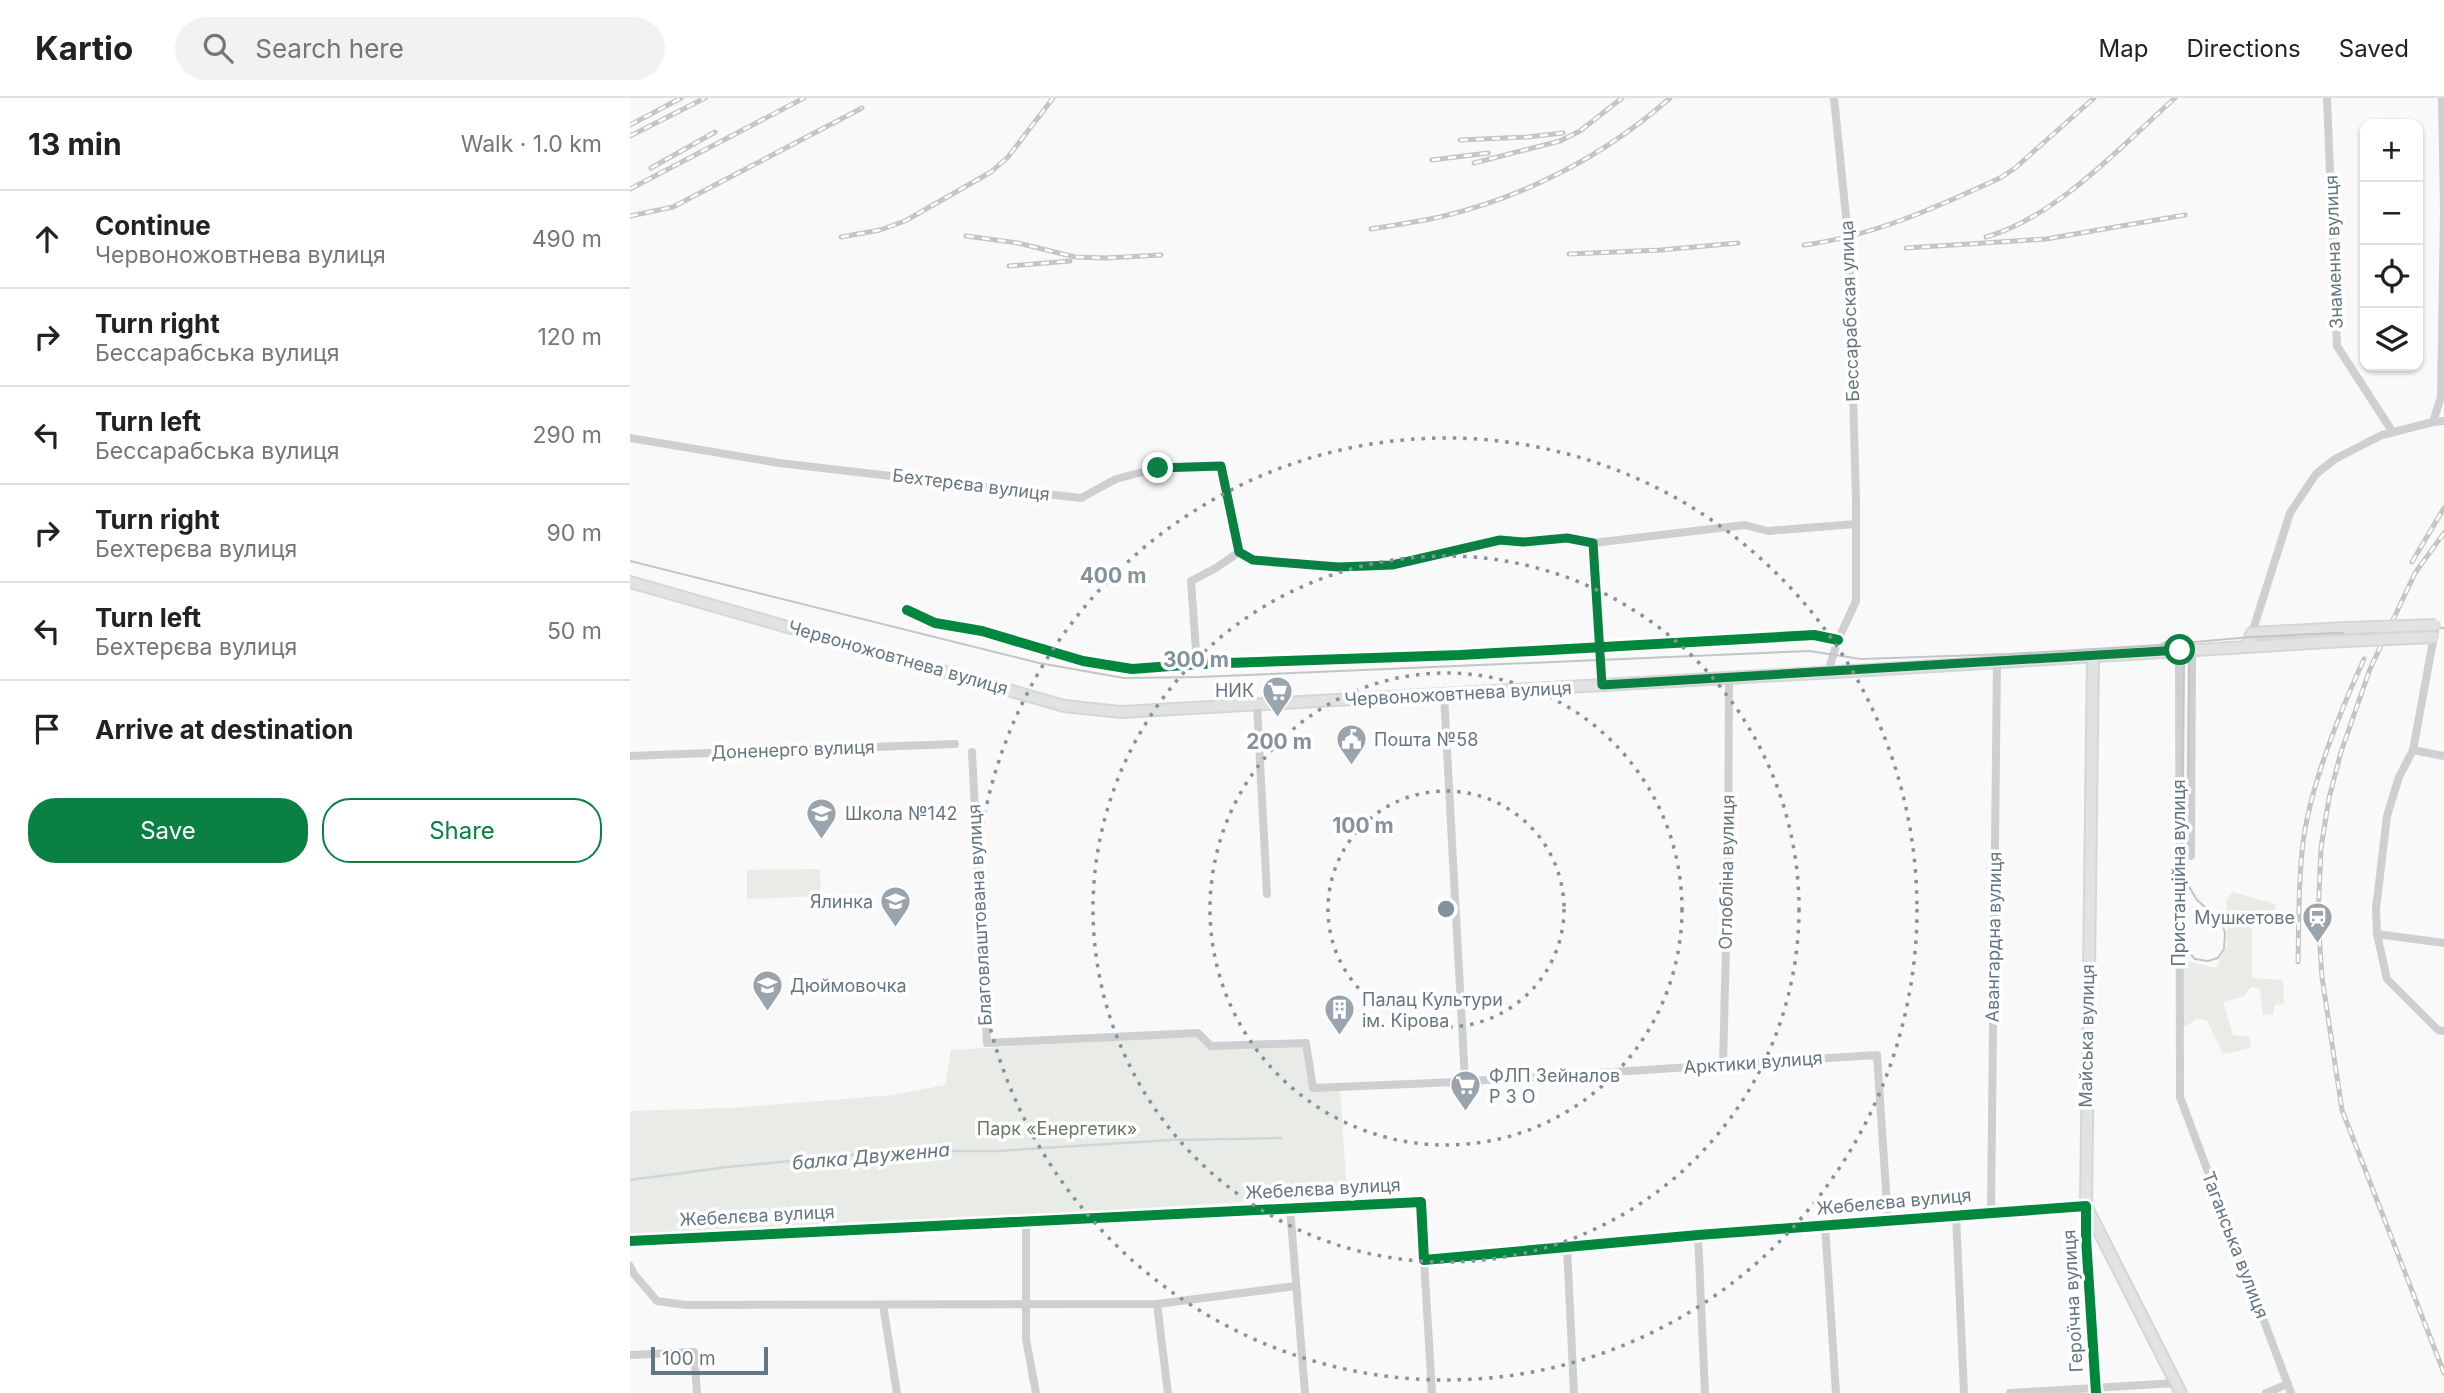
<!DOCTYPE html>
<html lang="en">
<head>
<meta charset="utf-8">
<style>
	:root { --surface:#fff; --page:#f2f2f2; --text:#222; --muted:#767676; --line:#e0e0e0; --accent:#0b8043 }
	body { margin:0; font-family:Inter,sans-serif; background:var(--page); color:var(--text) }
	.controls { position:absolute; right:21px; top:21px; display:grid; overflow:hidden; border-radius:14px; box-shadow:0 2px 5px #0004 }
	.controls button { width:63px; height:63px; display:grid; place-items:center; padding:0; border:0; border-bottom:2px solid var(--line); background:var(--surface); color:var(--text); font:35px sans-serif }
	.scale { position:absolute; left:21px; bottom:18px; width:117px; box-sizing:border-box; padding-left:7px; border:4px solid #657683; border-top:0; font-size:19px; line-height:24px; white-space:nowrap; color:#657683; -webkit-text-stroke:5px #fff; paint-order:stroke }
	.stop { position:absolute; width:21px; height:21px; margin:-16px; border:5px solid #0b8043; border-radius:50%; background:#fff }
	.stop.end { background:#0b8043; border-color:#fff; box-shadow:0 2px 7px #0008 }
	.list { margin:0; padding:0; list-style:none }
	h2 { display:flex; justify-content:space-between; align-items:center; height:91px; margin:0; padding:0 28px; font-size:30px }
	h2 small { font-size:23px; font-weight:400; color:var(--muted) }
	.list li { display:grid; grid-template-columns:46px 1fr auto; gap:21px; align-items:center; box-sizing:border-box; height:98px; padding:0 28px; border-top:2px solid var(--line) }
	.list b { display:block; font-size:26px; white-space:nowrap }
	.list p { margin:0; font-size:23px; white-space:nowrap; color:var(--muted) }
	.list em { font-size:23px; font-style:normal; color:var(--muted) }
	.actions { display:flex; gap:14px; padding:21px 28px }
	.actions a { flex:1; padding:16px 0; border:2px solid var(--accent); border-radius:28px; text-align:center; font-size:24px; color:var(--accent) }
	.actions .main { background:var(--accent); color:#fff }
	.icon { flex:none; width:38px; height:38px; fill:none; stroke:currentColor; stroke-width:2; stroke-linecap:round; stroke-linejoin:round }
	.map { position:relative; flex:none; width:1814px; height:1295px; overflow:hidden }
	header { display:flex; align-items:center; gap:42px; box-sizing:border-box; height:98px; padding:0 35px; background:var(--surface); border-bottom:2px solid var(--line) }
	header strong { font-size:33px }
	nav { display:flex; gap:38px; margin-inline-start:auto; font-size:24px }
	.search { width:490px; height:63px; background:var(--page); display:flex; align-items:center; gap:18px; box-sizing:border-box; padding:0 24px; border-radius:38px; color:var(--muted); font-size:26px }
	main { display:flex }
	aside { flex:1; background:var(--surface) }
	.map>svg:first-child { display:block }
</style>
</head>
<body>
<header>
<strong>Kartio</strong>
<div class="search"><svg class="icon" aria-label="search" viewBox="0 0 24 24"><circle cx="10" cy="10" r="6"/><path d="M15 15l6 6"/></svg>Search here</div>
<nav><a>Map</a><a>Directions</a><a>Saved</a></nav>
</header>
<main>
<aside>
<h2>13 min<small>Walk · 1.0 km</small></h2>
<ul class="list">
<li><svg class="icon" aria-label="ahead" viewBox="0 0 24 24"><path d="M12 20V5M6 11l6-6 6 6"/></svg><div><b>Continue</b><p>Червоножовтнева вулиця</p></div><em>490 m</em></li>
<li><svg class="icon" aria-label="right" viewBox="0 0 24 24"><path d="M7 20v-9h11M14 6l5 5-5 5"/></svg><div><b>Turn right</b><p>Бессарабська вулиця</p></div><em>120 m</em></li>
<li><svg class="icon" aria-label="left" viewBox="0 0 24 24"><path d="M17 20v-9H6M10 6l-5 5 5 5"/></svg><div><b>Turn left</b><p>Бессарабська вулиця</p></div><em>290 m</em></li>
<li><svg class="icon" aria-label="right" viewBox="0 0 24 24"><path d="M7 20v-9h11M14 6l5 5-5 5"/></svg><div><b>Turn right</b><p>Бехтерєва вулиця</p></div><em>90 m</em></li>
<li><svg class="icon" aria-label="left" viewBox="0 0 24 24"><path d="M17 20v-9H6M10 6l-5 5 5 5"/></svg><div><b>Turn left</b><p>Бехтерєва вулиця</p></div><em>50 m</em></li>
<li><svg class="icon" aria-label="arrive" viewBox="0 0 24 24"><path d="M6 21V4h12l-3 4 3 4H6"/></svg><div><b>Arrive at destination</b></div></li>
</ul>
<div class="actions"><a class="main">Save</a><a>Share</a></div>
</aside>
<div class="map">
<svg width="1814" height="1295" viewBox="0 0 1814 1295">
	<rect width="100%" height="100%" fill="#f9f9f9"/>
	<g fill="#e8ebe6">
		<path d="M190,771l1,27 -74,3v-29z"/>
		<path d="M1603,794l42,12v6l-9,1 -2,5 -12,1v61l31,2 1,24 -9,1 -2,9 -10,1 -3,-26 -9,-2 -7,9 -21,6 10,33 16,2 2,11 -28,6 -16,-33 -10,-2 -14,9 -7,-60 7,-8 33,8 11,-22 -1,-46z"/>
		<path d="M567,938l13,12 94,-3 7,45 29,-1 7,106 -321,21 -396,19v-124l102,-3 162,-13 51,-10 6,-35z"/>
	</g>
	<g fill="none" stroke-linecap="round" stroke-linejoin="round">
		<path stroke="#ced6d9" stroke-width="2.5" d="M0,1082l97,-13 168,-16h103l173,-11 110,-2"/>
		<defs>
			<g id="secondary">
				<path d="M0,484l434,124 57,6 731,-41 492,-30"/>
				<path d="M1617,547l5,-12 94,-5"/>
				<path d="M1463,557l-7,551 95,187"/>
			</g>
		</defs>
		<use href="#secondary" stroke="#d5d6d7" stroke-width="14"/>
		<g stroke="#cecfd0" stroke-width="8">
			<path d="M1697,0l10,248 55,85"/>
			<path d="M1803,324l11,-1"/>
			<path d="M0,340l149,25 302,35 35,-19 42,-11 63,-2 18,86"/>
			<path d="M963,445l152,-18 23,6 88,-7"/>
			<path d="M277,512l28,13 47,8 101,30 49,8 65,-5 263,-9 354,-20 24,5"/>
			<path d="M1806,527l-23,125 -14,27 -12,39 -11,93 1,25 10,45 51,51 6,1"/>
			<path d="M1622,535l38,-120 26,-39 19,-15 47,-24 51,-13 8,-25 3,-186 -2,-113"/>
			<path d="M1549,552l1,447 111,296"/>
			<path d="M567,566l-6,-83 25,-13 23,-16 14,8 85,7 54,-2 108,-25 23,2 44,-4 26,5 9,142"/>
			<path d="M1198,574l10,-32 18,-39v-99l-7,-256 -15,-148"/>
			<path d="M814,597l21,386"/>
			<path d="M627,607l10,189"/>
			<path d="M1783,652l31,6"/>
			<path d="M342,654l15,291 211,-10 13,13 95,-3 7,45 144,-6 420,-27 11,165"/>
			<path d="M0,658l325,-12"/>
			<path d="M1561,758l1,-207"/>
			<path d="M1747,836l67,9"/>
			<path d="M1093,968l5,-200 1,-188"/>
			<path d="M660,1110l15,185"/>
			<path d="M1361,1114l6,-550"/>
			<path d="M1326,1117l8,178"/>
			<path d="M396,1122v119l10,54"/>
			<path d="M1195,1127l11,168"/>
			<path d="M1068,1137l7,158"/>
			<path d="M0,1143l791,-39 3,58 274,-25 388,-29v32l10,155"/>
			<path d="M937,1149l7,146"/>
			<path d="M794,1162l8,133"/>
			<path d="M0,1168l4,8 23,27 29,4 471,-1 139,-18"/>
			<path d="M527,1206l11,89"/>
			<path d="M253,1207l14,88"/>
			<path d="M0,1257l64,-3 3,41"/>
			<path d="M1380,1295l166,-10"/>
			<path d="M1636,1295l22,-9"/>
		</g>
		<use href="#secondary" stroke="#e1e2e2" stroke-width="10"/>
		<g stroke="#c3c5c6" stroke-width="2">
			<path d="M0,463l409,102 85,15 75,-1 610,-26 52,8 148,-5 151,-9 91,-8 193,-9"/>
			<path d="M1537,543l19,8 3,12 -2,222 10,17 24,21 4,12 -1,16 -6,9 -10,3 -13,-2 -9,-10 -4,-16 2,-274 -4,-9 -20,-5z"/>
		</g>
		<defs>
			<g id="rail">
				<path d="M0,27l51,-27"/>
				<path d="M0,38l75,-38"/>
				<path d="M830,42l68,-3 35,-4"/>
				<path d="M802,62l56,-7"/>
				<path d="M844,65l86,-22 20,-10 42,-33"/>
				<path d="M21,70l64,-36"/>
				<path d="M0,91l174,-91"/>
				<path d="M0,118l43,-9 189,-99"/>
				<path d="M741,131c23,-4 46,-7 69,-12 85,-20 164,-61 230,-119"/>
				<path d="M336,138l52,7 57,14 30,1 56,-3"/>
				<path d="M211,139l39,-7 25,-9 86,-49 17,-15 45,-59"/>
				<path d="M1356,139c71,-20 135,-91 189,-139"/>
				<path d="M1174,147c70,-9 133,-38 196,-67l14,-9 80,-71"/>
				<path d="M1276,150l140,-9 139,-24"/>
				<path d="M939,156l92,-4 77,-7"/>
				<path d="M379,168l61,-5"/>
				<path d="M1814,435l-29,40 -45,96 -29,83 -12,46 -8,50 -3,70 4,59 20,133 102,263"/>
				<path d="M1782,464l32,-54"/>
				<path d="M1668,864c1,-39 0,-79 5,-119 7,-56 37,-131 61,-184"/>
			</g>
		</defs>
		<use href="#rail" stroke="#c3c5c6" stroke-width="5"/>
		<use href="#rail" stroke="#fff" stroke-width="2.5" stroke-dasharray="8" stroke-linecap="butt"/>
		<defs>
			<g id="secondary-bridge">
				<path d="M1716,530l90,-3"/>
				<path d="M1714,543l90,-4"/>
			</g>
		</defs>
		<use href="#secondary-bridge" stroke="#d5d6d7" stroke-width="14" stroke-linecap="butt"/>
		<use href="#secondary-bridge" stroke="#e1e2e2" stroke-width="10"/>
		<defs>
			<g id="cycleway">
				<path d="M277,512l28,13 47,8 101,30 49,8 65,-5 263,-9 354,-20 24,5"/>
				<path d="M0,1143l791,-39 3,58 274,-25 388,-29v32l10,155"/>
			</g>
		</defs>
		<use href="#cycleway" stroke="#fff" stroke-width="15"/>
		<use href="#cycleway" stroke="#00873e" stroke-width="10"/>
	</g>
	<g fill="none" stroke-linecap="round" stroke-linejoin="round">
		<path stroke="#0b8043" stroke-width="9" d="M528,370l63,-2 18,86 14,8 85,7 54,-2 108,-25 23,2 44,-4 26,5 9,142 578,-35"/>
	</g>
	<g fill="none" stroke="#84929c" stroke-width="3.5" stroke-dasharray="3.5 7">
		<circle cx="816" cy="811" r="118"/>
		<circle cx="816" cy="811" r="236"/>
		<circle cx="816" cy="811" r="353"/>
		<circle cx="816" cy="811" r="471"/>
	</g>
	<defs>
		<symbol id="supermarket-pin" viewBox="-11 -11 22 30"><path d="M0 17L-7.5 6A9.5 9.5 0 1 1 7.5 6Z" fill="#99a4ac" stroke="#fff"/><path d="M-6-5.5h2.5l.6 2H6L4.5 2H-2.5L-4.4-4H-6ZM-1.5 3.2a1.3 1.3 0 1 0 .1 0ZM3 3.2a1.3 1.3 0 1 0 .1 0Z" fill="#fff"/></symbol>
		<symbol id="civic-pin" viewBox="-11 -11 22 30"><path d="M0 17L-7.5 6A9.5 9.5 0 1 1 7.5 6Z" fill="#99a4ac" stroke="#fff"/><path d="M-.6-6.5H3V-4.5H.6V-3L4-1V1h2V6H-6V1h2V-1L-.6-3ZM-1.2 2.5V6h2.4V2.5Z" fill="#fff"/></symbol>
		<symbol id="school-pin" viewBox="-11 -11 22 30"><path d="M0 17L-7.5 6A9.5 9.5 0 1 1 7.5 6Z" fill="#99a4ac" stroke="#fff"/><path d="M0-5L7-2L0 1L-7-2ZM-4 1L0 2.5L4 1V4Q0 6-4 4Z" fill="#fff"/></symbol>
		<symbol id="station-pin" viewBox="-11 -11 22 30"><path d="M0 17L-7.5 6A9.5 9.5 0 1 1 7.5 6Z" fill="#99a4ac" stroke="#fff"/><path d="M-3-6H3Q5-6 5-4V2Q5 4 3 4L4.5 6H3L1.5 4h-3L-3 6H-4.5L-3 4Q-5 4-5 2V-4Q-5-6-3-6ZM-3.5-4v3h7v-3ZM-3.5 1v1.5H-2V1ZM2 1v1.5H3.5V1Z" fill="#fff"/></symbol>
		<symbol id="building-pin" viewBox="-11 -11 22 30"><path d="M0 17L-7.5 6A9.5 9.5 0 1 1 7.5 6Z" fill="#99a4ac" stroke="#fff"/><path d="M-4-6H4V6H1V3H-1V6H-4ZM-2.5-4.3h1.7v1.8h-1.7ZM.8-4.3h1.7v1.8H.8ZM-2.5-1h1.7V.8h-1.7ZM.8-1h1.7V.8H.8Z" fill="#fff"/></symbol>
	</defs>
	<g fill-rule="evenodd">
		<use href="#supermarket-pin" x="630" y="576" width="35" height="47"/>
		<use href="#civic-pin" x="704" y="624" width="35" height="47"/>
		<use href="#school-pin" x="174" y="698" width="35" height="47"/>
		<use href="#school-pin" x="248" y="786" width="35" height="47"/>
		<use href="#station-pin" x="1670" y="802" width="35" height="47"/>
		<use href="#school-pin" x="120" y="870" width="35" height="47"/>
		<use href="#building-pin" x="692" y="894" width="35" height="47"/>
		<use href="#supermarket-pin" x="818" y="970" width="35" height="47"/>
	</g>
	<g text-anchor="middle" stroke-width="7" stroke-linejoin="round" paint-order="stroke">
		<g font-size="18" fill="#657683" stroke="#fff">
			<text transform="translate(1704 154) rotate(-92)" y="6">Знаменна вулиця</text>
			<text transform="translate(1220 213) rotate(-92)" y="6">Бессарабская улица</text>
			<text transform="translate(341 387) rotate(7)" y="6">Бехтерєва вулиця</text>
			<text transform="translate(268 560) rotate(16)" y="6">Червоножовтнева вулиця</text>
			<text transform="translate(828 596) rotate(-3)" y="6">Червоножовтнева вулиця</text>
			<text transform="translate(163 652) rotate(-2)" y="6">Доненерго вулиця</text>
			<text transform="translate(1097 774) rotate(-89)" y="6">Оглобліна вулиця</text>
			<text transform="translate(1549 775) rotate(-90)" y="6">Пристанційна вулиця</text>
			<text transform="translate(350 817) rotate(-93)" y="6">Благовлаштована вулиця</text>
			<text transform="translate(1364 839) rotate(-89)" y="6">Авангардна вулиця</text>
			<text transform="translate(1457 938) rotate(-89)" y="6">Майська вулиця</text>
			<text transform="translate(1123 965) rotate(-4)" y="6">Арктики вулиця</text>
			<text transform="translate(693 1091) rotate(-3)" y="6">Жебелєва вулиця</text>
			<text transform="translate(1264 1104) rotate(-5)" y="6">Жебелєва вулиця</text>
			<text transform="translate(127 1118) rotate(-3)" y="6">Жебелєва вулиця</text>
			<text transform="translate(1605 1147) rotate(69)" y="6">Таганська вулиця</text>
			<text transform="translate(1443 1203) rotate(-93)" y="6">Героїчна вулиця</text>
		</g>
		<g font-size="18" fill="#657683" stroke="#fff" text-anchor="start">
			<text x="624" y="599" text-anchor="end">НИК</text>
			<text x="744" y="648">Пошта №58</text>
			<text x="215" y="722">Школа №142</text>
			<text x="243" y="810" text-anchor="end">Ялинка</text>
			<text x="1665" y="826" text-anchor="end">Мушкетове</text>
			<text x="160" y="894">Дюймовочка</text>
			<text x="732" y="908">Палац Культури<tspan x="732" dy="21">ім. Кірова</tspan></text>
			<text x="859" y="984">ФЛП Зейналов<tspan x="859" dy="21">Р З О</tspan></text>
		</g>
		<g font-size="18" fill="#687a64" stroke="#fff">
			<text x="427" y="1037">Парк «Енергетик»</text>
		</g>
		<g font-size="19" font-style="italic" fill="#60757c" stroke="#fff">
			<text transform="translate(241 1058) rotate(-5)" y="7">балка Двуженна</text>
		</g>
	</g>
	<circle cx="816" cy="811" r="10" fill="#84929c" stroke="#fff" stroke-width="3.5"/>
	<g font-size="21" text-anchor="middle" font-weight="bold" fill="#84929c" stroke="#fff" stroke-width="7" stroke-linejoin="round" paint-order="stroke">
		<text x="483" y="485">400 m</text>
		<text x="566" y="569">300 m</text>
		<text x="649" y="651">200 m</text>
		<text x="733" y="735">100 m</text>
	</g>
</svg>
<div class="controls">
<button>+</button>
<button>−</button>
<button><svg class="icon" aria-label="locate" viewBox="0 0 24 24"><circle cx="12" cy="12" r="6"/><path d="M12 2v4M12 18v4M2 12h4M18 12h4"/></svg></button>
<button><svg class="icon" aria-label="layers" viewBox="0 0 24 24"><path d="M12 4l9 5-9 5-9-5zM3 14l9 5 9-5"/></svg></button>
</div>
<div class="scale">100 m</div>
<div class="stop" style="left:1550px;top:552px"></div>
<div class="stop end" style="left:528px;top:370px"></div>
</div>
</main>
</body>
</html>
